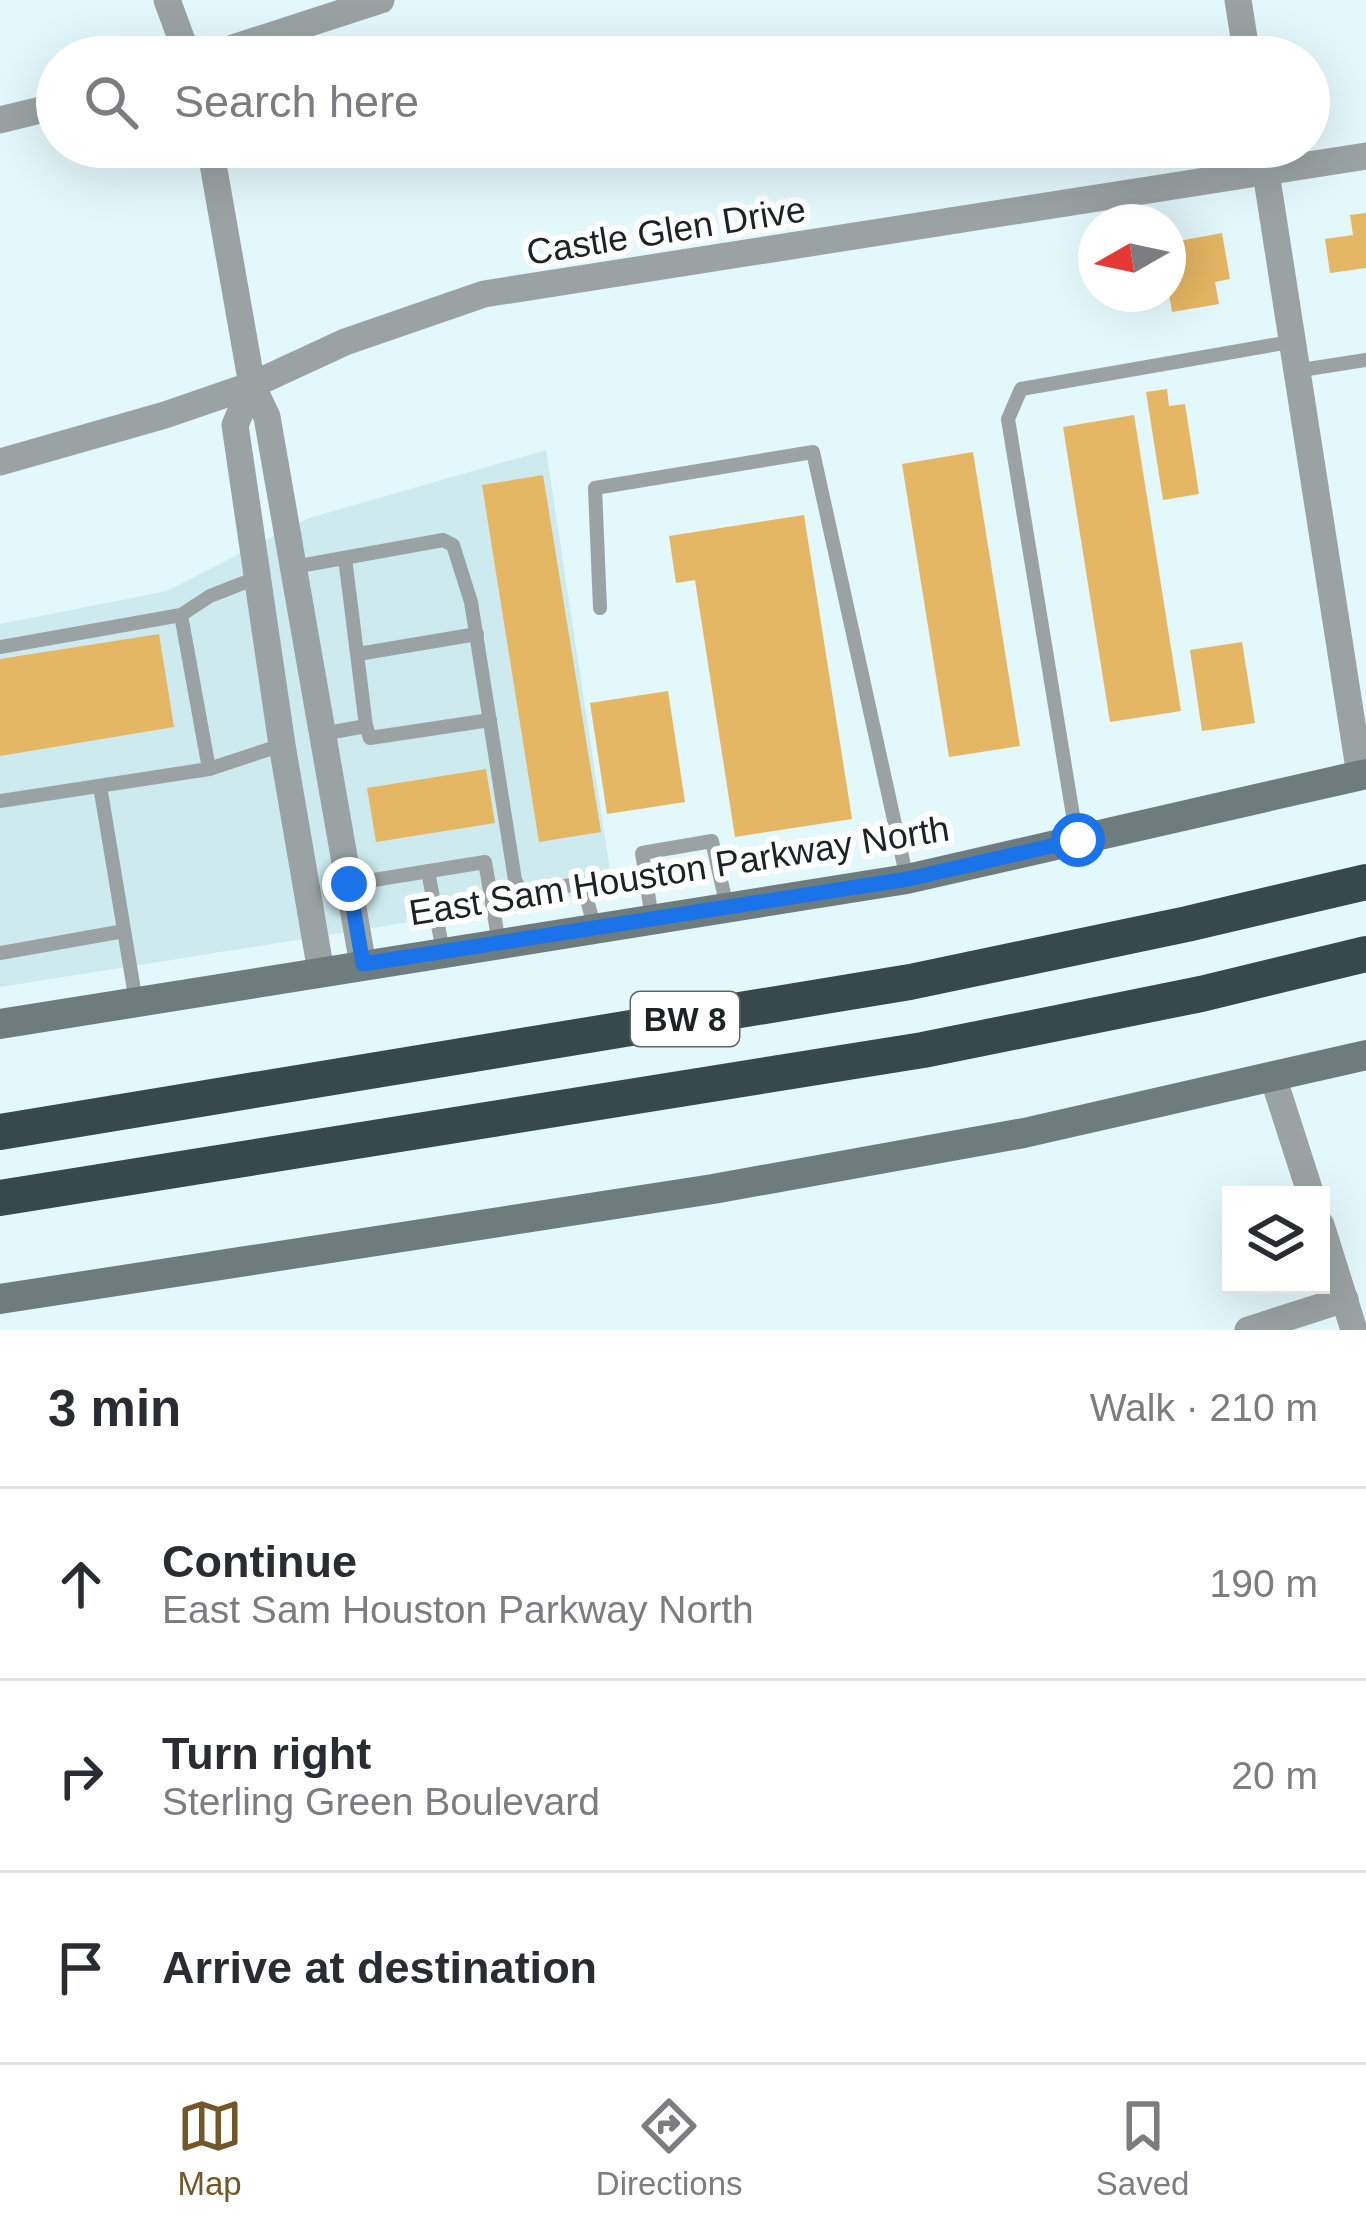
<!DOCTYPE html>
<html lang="en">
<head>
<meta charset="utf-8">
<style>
	:root { --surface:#fff; --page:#f2f2f3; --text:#2b2b33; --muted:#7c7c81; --line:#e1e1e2; --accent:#725829 }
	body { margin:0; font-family:Helvetica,sans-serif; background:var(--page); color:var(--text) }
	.controls { position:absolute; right:36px; bottom:36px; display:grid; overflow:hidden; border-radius:0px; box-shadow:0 12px 48px #0002 }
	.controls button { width:108px; height:108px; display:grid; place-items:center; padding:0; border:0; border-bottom:3px solid var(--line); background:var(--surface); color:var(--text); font:60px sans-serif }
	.compass { position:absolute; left:1078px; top:204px; width:108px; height:108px; border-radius:50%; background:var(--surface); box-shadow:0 12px 48px #0002; rotate:261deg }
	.stop { position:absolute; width:36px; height:36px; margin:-27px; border:9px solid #1a73e8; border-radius:50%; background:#fff }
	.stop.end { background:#1a73e8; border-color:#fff; box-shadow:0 3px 12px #0008 }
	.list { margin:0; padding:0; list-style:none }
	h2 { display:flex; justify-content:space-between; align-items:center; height:156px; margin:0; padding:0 48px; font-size:51px }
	h2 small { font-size:39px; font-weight:400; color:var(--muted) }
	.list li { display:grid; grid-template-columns:78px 1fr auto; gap:36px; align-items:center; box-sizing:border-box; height:192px; padding:0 48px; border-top:3px solid var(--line) }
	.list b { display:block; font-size:45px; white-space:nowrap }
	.list p { margin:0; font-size:39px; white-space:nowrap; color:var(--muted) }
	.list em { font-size:39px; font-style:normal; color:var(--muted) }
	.icon { flex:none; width:66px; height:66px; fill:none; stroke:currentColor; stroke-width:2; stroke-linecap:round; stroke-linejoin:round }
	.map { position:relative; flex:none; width:1366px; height:1330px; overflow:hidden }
	.search { position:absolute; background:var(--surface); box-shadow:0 12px 48px #0002; left:36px; right:36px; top:36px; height:132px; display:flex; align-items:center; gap:30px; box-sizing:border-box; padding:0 42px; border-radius:66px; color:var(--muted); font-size:45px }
	.sheet { height:732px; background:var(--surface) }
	nav { display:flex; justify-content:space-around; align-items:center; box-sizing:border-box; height:168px; border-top:3px solid var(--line); background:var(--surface); font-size:33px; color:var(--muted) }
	nav a { display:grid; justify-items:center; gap:6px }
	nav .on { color:var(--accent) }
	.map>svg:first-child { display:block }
</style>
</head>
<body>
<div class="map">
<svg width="1366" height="1330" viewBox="0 0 1366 1330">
	<rect width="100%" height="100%" fill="#e3f8fb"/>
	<path fill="#cdebef" d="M546,450l67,440 -613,97v-363l167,-33 142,-73z"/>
	<g fill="#e5b663">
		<path d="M1366,213v55l-36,5 -5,-34 28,-4 -3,-20z"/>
		<path d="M1222,233l8,46 -15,3 4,22 -47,8 -4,-24v-45z"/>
		<path d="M1167,389l2,17 16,-2 14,90 -36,6 -17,-108z"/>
		<path d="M1134,415l47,296 -71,11 -47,-295z"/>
		<path d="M973,452l47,294 -71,11 -47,-293z"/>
		<path d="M543,475l58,357 -62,10 -57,-357z"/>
		<path d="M804,515l48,304 -117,18 -40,-257 -19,3 -7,-47z"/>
		<path d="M159,634l15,93 -174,29v-97z"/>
		<path d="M1242,642l13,81 -53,8 -12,-81z"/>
		<path d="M668,691l17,111 -78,12 -17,-111z"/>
		<path d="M486,769l9,54 -119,19 -9,-54z"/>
	</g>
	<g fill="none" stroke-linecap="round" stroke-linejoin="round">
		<g stroke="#9aa2a3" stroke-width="14">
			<path d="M1295,371l71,-11"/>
			<path d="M345,558l21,168"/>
			<path d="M294,567l149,-27 10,5 18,57 44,278 7,14 60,-11 13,45"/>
			<path d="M600,608l-5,-120 218,-36 94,427"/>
			<path d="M181,615l28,154"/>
			<path d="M0,647l181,-32 29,-19 46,-18"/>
			<path d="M358,654l119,-20"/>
			<path d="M322,734l44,-8 4,12 120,-18"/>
			<path d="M100,786l36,216"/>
			<path d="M0,801l209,-32 73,-24"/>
			<path d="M1077,840l-69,-421 13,-30 269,-47"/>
			<path d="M428,871l15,81"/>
			<path d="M349,884l136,-22 14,81"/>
			<path d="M652,919l-10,-66 70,-12 15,66"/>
			<path d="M0,953l124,-22"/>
		</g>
		<g stroke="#9aa2a3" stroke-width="27">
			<path d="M167,0l21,57"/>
			<path d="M1238,0l9,57"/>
			<path d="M205,57l176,-57"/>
			<path d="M0,120l57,-14"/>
			<path d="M210,147l42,238 15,32 96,548"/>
			<path d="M1262,147l98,628"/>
			<path d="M252,385l-17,40 47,320 39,227"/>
			<path d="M0,462l165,-47 87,-30 93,-43 139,-48 882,-138"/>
			<path d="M1273,1077l38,118"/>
			<path d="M1321,1225l33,105"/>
			<path d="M1248,1330l97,-31"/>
		</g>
		<g stroke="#6f7c7d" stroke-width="30">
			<path d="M0,1024l907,-145 459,-105"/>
			<path d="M0,1299l713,-110 311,-56 342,-78"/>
		</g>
		<g stroke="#38494b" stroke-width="36">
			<path d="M0,1132l910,-150 277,-58 179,-42"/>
			<path d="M0,1198l923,-148 278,-56 165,-40"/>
		</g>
	</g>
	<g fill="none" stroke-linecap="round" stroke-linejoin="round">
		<path stroke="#1a73e8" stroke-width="15" d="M349,884l14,80 545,-85 170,-39"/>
	</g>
	<g text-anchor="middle" stroke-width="12" stroke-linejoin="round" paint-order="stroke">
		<rect fill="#fff" stroke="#5f6566" stroke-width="3" x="631" y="992" width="108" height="54" rx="9"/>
		<g font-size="33" font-weight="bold" fill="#1b2324">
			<text x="685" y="1031">BW 8</text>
		</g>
		<g font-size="36" fill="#1b2324" stroke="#fff">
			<text transform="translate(666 230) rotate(-9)" y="13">Castle Glen Drive</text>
			<text transform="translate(679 870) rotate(-9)" y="13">East Sam Houston Parkway North</text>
		</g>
	</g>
</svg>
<div class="controls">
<button><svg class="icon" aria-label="layers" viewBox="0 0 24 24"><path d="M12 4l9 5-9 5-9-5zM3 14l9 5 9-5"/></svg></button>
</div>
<svg class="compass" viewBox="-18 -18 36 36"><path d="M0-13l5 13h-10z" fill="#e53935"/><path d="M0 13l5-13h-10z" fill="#7c7c81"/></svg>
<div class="stop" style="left:1078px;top:840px"></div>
<div class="stop end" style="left:349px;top:884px"></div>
<div class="search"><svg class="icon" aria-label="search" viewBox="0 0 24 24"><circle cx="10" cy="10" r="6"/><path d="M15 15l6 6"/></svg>Search here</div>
</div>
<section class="sheet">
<h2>3 min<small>Walk · 210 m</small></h2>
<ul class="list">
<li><svg class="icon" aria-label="ahead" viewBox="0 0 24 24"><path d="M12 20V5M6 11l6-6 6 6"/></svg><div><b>Continue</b><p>East Sam Houston Parkway North</p></div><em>190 m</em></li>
<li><svg class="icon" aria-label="right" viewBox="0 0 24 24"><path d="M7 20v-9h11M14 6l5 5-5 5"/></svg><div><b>Turn right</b><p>Sterling Green Boulevard</p></div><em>20 m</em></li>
<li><svg class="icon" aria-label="arrive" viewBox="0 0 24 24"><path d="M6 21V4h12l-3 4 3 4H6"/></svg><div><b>Arrive at destination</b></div></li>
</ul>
</section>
<nav>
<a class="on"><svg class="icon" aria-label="map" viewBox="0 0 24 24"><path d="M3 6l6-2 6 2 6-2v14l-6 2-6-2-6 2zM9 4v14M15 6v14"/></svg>Map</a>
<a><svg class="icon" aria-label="directions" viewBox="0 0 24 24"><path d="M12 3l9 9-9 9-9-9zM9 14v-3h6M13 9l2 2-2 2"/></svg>Directions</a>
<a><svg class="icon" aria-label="saved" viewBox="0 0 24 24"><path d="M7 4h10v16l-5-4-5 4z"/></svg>Saved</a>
</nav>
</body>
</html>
